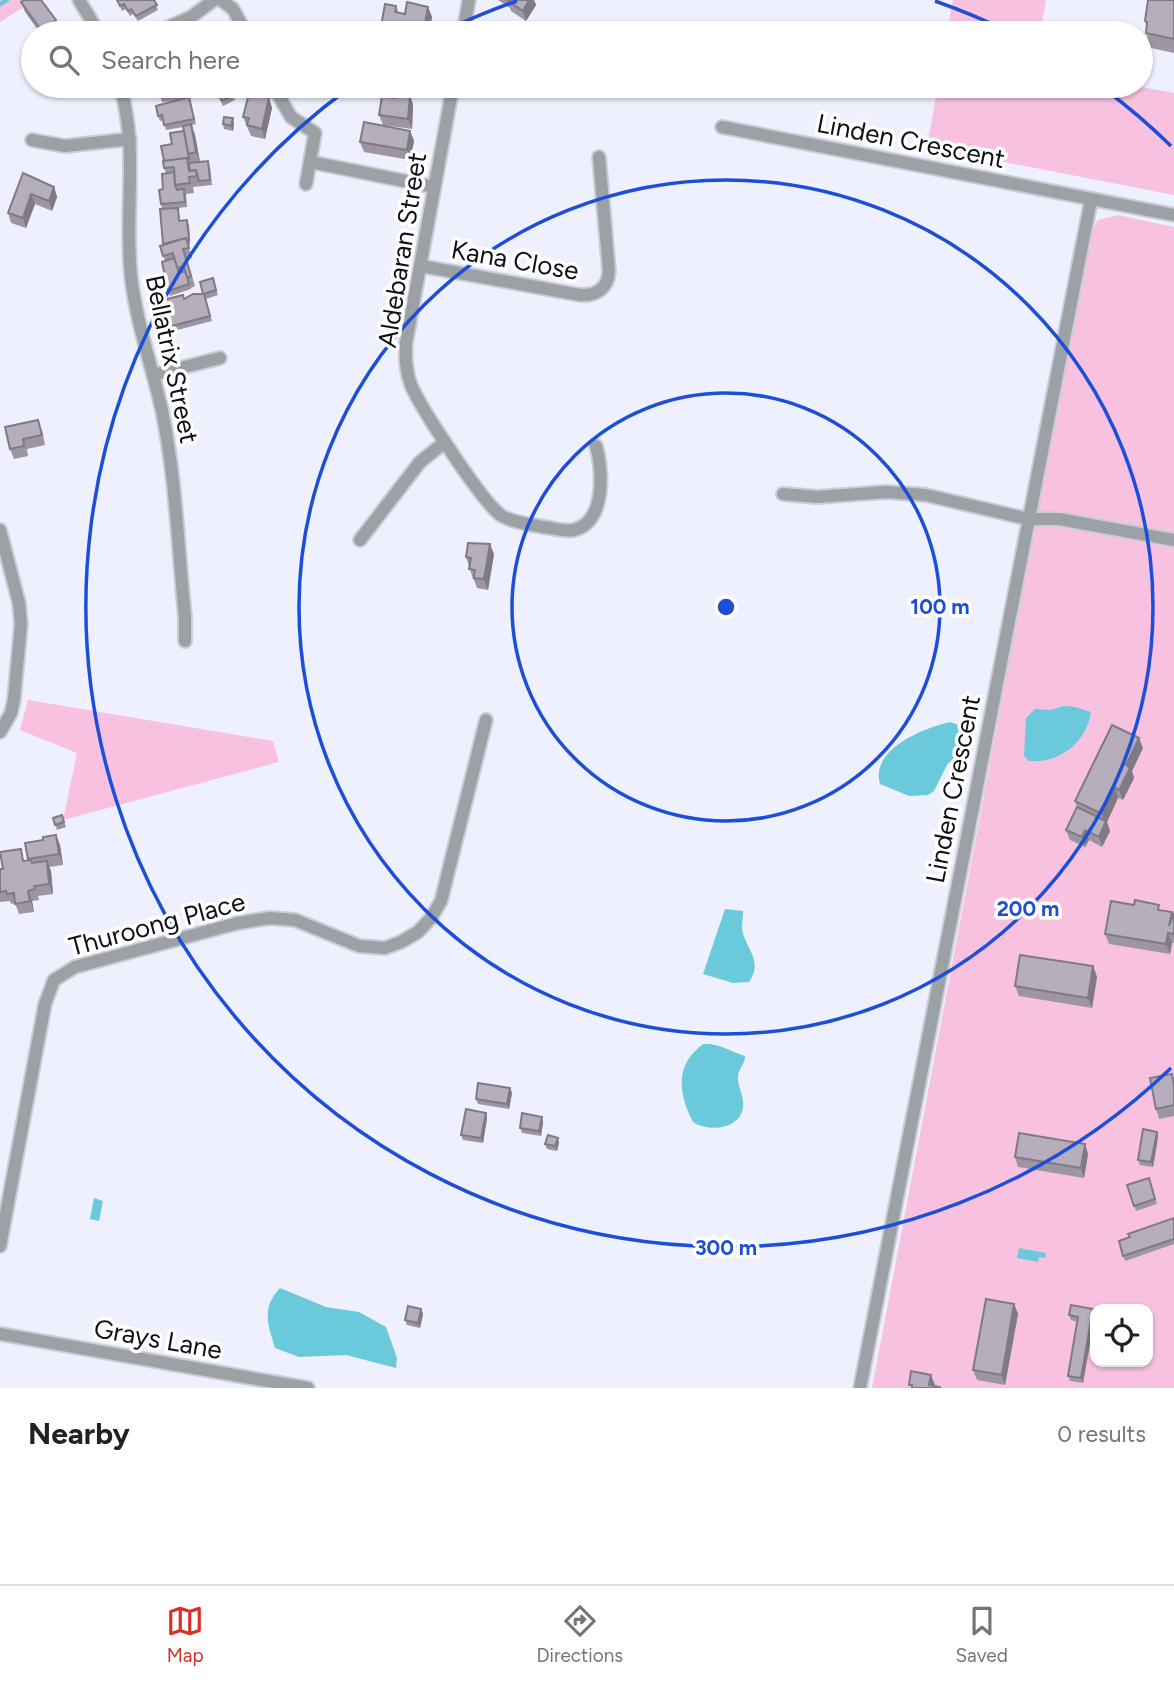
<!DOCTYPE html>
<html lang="en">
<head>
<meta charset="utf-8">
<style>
	:root { --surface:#fff; --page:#f2f2f2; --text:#202124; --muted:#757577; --line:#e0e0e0; --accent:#d93025 }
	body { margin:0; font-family:Figtree,sans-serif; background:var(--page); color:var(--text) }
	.controls { position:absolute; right:21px; bottom:21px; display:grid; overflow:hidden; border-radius:14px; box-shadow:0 2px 5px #0004 }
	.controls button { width:63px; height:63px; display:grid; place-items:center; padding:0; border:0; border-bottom:2px solid var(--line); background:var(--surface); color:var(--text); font:35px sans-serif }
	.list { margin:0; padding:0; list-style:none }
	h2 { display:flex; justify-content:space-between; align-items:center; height:91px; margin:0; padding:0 28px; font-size:30px }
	h2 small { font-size:23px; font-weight:400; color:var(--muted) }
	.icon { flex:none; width:38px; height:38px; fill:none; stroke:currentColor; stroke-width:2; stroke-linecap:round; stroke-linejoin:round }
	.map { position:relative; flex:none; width:1174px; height:1388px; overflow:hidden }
	.search { position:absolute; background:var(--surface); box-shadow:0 2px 5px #0004; left:21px; right:21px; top:21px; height:77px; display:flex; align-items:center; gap:18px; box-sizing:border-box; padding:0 24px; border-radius:38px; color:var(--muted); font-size:26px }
	.sheet { height:196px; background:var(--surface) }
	nav { display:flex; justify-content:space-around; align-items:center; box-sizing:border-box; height:98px; border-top:2px solid var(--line); background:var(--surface); font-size:19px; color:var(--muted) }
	nav a { display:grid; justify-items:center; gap:4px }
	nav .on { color:var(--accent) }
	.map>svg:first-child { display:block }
</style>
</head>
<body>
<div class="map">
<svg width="1174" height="1388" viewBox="0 0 1174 1388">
	<rect width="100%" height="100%" fill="#eef0fd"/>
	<g fill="#f8c1e0" fill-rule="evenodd">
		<path d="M0,0h35l-35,22z"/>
		<path d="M953,0h93l-6,33h-93z"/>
		<path d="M938,86h197l39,7v102l-247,-48z"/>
		<path d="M1118,215l56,12v1161h-302l218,-1154 8,-14zM1095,1309h53v53h-53z"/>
		<path d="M28,700l245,41 6,21 -216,58 14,-67 -57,-23z"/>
	</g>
	<g fill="#6ac9db">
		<path d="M1064,706l11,1 16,5c-4,30 -32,52 -62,49l-5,-5 2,-38 9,-9 16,1z"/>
		<path d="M950,722l9,3c4,13 3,22 -2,34l-9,4 -14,28 -6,4 -19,1 -29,-12c-10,-35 44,-56 70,-62z"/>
		<path d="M725,909l18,2c0,6 -1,12 -1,18 3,19 22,32 7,53l-16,1 -30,-9z"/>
		<path d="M703,1044c16,-1 27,7 42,12 0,8 -6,12 -7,20 -1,11 7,21 5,32 -4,22 -35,24 -50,14 -15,-30 -18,-57 10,-78z"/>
		<path d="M94,1198l9,3 -4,20 -9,-2z"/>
		<path d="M1019,1248l27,5 -1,5 -6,-1 -1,5 -21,-4z"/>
		<path d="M280,1288l46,19 33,5 27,15 11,31 -1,10 -50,-13 -47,2 -24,-9c-7,-24 -14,-40 5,-60z"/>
	</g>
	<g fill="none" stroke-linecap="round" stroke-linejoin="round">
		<path stroke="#6ac9db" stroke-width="4.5" d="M0,4l7,-4"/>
		<defs>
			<g id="street">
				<path d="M79,0l20,33"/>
				<path d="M221,0l12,9 13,24"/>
				<path d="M155,33l36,-16 23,-17"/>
				<path d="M463,33l6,-33"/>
				<path d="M120,86c19,63 4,126 11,190 5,46 21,90 31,135 14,67 16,138 23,206v24"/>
				<path d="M273,86l18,31 24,16 -9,51"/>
				<path d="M453,86l-47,257c-1,14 0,29 5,42 9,22 73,120 91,131 12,7 27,8 41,11 10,1 21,5 31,3 32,-8 29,-61 22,-84"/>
				<path d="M722,127l452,88"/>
				<path d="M32,140l33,6 65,-7"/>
				<path d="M311,162l123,25"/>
				<path d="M421,266l159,29c17,1 28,-7 29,-24l-10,-114"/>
				<path d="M153,375l67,-17"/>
				<path d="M783,494l34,3 69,-5 40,3 102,24h31l115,21"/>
				<path d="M0,530l19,73 2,21 -7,75 -3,14 -11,19"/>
				<path d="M360,540l60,-78 25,-20"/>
				<path d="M0,1246l45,-242 9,-24 21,-13 163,-44 32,-5 25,2 64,26 26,2 16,-6 17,-10 13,-14 10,-17 45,-181"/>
				<path d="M0,1334l308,54"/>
				<path d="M860,1388l231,-1188"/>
			</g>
		</defs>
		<use href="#street" stroke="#caccd8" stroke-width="16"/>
		<use href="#street" stroke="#9ba1a5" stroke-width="12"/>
	</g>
	<g fill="#9d96a2">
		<path d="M117,0h37l4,10 -20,11 -5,-7 -3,2 -4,-7 -4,2z"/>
		<path d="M498,0h36l2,5 -10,16 -15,-10 -1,-3z"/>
		<path d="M1174,0v53l-23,-5 -5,-15 1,-6 -2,-6z"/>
		<path d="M21,2l38,28 -4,3h-15l-15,-21z"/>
		<path d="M396,6l3,7 6,1 23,-7 4,10 -3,16h-46l-2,-7z"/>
		<path d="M151,86h45l2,7 -19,5 1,2 9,-3 7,27 -4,1 3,10 5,27 10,4 2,19 -19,2 1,6 -8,1 1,13 -9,1 2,13 7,-1 2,6 1,19h-2l4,13 -5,1 8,27 -4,2v1l-21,7 -2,-5 -3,-30 -5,-15 4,-1 -4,-36h2l-1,-5 5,-31 -2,-5 8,-24 12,-13 -1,-4 -17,3 -3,-10 -3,1 -2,-5 21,-16 -17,2 -2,-6 -5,2z"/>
		<path d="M215,89l18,6 2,5 -12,6z"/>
		<path d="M410,95l3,10 -1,24 -29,-4 -4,-10 15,-17z"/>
		<path d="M272,108l-7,31 -14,-3 -8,-19z"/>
		<path d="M223,124h11l-1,7 -9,-2z"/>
		<path d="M410,131l4,10 -4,19 -46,-8 -4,-10z"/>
		<path d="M23,173l31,14 3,10 -5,14 -17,-7 -9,24 -15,-5 -3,-10z"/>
		<path d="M213,278l5,17 -12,4 6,22 -50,13 -2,-5 24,-30 19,-5z"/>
		<path d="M5,427l37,3 3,15 -18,4 1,7 -14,3 -4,-10z"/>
		<path d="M494,554l-6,36 -11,-2 -3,-8 -1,-1 -7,-22z"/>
		<path d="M1143,748l-11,23 2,7 -11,22 -5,-2 -11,24 3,9 -8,16 -13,-7 -4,7 -15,-7 -4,-10 11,-23 -2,-6z"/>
		<path d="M62,815l4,12 -9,3 -4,-12z"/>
		<path d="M56,835l4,10 3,20 -14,2 2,4 2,23 -15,2 1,4 -7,1 2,11 -15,2 -4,-11 -4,1 -1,-3 -10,1v-33l28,-8 -3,-18 18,-3z"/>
		<path d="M1161,910l11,2 1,2 1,-1v30h-2l-2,11 -61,-10 -4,-10z"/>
		<path d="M1093,966l4,11 -5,31 -73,-12 -4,-10z"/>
		<path d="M1172,1074l2,6v36l-15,3 -3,-10z"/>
		<path d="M512,1093l-3,16 -31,-5 -2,-5z"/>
		<path d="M486,1113l1,5 -4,25 -20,-3 -2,-5z"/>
		<path d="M542,1117l1,5 -2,14 -19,-3 -2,-5z"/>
		<path d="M1157,1132l1,5 -5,30 -13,-2 -2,-5z"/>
		<path d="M559,1143l-2,8 -10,-2 -2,-5z"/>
		<path d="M1085,1144l3,10 -4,24 -66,-11 -3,-10z"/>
		<path d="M1149,1178l8,26 -21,7 -9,-26z"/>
		<path d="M1174,1218v26l-49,17 -6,-20 11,-4z"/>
		<path d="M1014,1304l4,10 -13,71 -28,-5 -4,-10z"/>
		<path d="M421,1309l2,5 -3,14 -13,-3 -2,-5z"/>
		<path d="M1093,1309l2,5 -12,69 -13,-2 -2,-5 9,-54 -6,-2 -2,-5z"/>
	</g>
	<g fill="#7f7a84">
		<path d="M529,0h5l2,5 -10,16 -3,-10z"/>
		<path d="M428,7l4,10 -3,16 -4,-10z"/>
		<path d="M56,20l3,10 -4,3h-13l-1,-3z"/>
		<path d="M422,23l4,10h-6z"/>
		<path d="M410,95l3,10 -1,24 -4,-10z"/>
		<path d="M269,97l3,11 -7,31 -3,-10z"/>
		<path d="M233,118l1,6 -1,7 -2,-5z"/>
		<path d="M191,124l4,11 5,27 -4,-10z"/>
		<path d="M410,131l4,10 -4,19 -3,-10z"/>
		<path d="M54,187l3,10 -5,14 -3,-10z"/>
		<path d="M31,194l4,10 -9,24 -3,-10z"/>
		<path d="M187,220l2,6 1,19 -1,-5z"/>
		<path d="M490,544l4,10 -6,36 -4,-11z"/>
		<path d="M1139,738l4,10 -11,23 2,7 -11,22 -4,-10 7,-25z"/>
		<path d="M1115,787l3,11 -11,24 3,9 -8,16 -3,-10 6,-13 -3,-10z"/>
		<path d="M1085,830l4,10 -4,7 -3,-10z"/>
		<path d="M56,835l4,10 3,20 -4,-11z"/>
		<path d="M47,861l4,10 2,23 -4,-10z"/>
		<path d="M28,891l4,10 2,11 -4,-11z"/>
		<path d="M1168,933l4,10 -2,11 -4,-10z"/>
		<path d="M1093,966l4,11 -5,31 -4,-10z"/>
		<path d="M510,1088l2,5 -3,16 -2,-5z"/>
		<path d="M486,1113l1,5 -4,25 -2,-5z"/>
		<path d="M542,1117l1,5 -2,14 -2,-5z"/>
		<path d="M1157,1132l1,5 -5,30 -2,-5z"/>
		<path d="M558,1138l1,5 -2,8 -2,-5z"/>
		<path d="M1085,1144l3,10 -4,24 -3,-10z"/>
		<path d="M1014,1304l4,10 -13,71 -3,-10z"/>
		<path d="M421,1309l2,5 -3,14 -2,-5z"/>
		<path d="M1093,1309l2,5 -12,69 -2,-5z"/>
		<path d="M931,1375l4,10 -1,3 -5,-3z"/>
	</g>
	<g fill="#b6aebc" stroke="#7f7a84" stroke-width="2">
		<path d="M24,0h17l15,20 -15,10 -20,-28z"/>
		<path d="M117,0h37l3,5 -21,11 -5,-7 -3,2 -4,-7 -4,2z"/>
		<path d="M508,0h21l-6,11 -15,-10z"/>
		<path d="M1148,0h26v39l-28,-6 1,-11 -2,-1z"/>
		<path d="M407,2l21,5 -3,16h-3l-2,10 -39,-7 4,-22 11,2 -1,6 10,2z"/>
		<path d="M222,27l3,6h-22z"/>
		<path d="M151,86h44l1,2 -19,5 1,2 -18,2 -1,-6 -6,2z"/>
		<path d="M221,86h7l5,9 -11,6 -7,-12z"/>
		<path d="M394,92l16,3 -2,24 -29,-4 3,-19 12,2z"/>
		<path d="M249,93l20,4 -7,32 -15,-4 2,-7 -6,-1z"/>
		<path d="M189,97l5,22 -30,6 -2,-10 -4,1 -2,-10z"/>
		<path d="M224,117l9,1 -2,8 -8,-2z"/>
		<path d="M364,122l46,9 -3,19 -47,-8z"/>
		<path d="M191,124l5,28 -8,2 -5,-28z"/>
		<path d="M184,131l5,28h-2v-1l-23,3 -3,-15 11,-2 -2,-11z"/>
		<path d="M187,158l2,13 7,-1 1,6 -8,1 1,6 -15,2 -1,-18 -10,1 -1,-7z"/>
		<path d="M208,161l2,19 -11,1 -3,-11 -6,1 -1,-8z"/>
		<path d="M174,172l1,13 2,5 7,-1 1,13 -24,2 -2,-14 4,-1 -1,-15z"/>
		<path d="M23,173l31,14 -5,14 -18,-7 -8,24 -15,-5z"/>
		<path d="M178,208l1,13 8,-1 2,20h-3v-2l-23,6 -3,-35z"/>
		<path d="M186,238l3,10 -6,1 8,27 -4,2 -3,-12 -7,2 -4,-15 -10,3 -3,-10z"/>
		<path d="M174,258l5,15 6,-2 4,13 -21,7 -6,-29z"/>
		<path d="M213,278l3,12 -12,4 6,22 -50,13 -5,-27 28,-7 1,4 9,-5h10l-3,-12z"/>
		<path d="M38,420l4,15 -19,4 1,7 -14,3 -5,-22z"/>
		<path d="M468,543l22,1 -6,35 -10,-1 1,-8 -6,-1 2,-11 -5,-1z"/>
		<path d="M1112,725l27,13 -13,27 4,3 -11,22 -4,-3 -13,27 -27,-13z"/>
		<path d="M1077,807l29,14 -7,16 -14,-7 -3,7 -16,-7z"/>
		<path d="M62,815l2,7 -9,3 -2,-7z"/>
		<path d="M56,835l3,19 -31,5 -3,-16 18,-3v-3z"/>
		<path d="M21,849l2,12 8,-1 1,3 15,-2 2,23 -15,2 1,3 -7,2 2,10 -15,3 -1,-11 -7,1 -1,-3 -6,1v-23h3l-3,-17z"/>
		<path d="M1135,900l24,5 -1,5 14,2 -3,14 5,-13v21l-6,-1 -2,11 -61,-10 6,-33 23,4z"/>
		<path d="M1020,955l73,11 -5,32 -73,-12z"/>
		<path d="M1172,1074l2,12v19l-18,4 -6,-31z"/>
		<path d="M478,1083l32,5 -3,16 -31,-5z"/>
		<path d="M466,1109l20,4 -5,25 -20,-3z"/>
		<path d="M522,1113l20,4 -3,14 -19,-3z"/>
		<path d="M1143,1129l14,3 -6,30 -13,-2z"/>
		<path d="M1019,1133l66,11 -4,24 -66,-11z"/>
		<path d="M548,1135l10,3 -3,8 -10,-2z"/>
		<path d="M1149,1178l6,21 -21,7 -7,-21z"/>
		<path d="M1174,1218v21l-51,17 -4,-15 11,-4 -2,-3z"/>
		<path d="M986,1299l28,5 -12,71 -29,-5z"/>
		<path d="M1071,1305l22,4 -12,69 -13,-2 10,-59 -9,-2z"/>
		<path d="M408,1306l13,3 -3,14 -13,-3z"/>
		<path d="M911,1371l20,4 -2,10 11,2v1h-28v-3h-3z"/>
	</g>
	<g fill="none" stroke="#1d4ed8" stroke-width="3.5">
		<circle cx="726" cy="607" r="214"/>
		<circle cx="726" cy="607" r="427"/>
		<path d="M1171 1068A641 641 0 1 1 349 88M445 31A641 641 0 0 1 517 1M935 1A641 641 0 0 1 1007 31M1103 88A641 641 0 0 1 1171 146"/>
	</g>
	<g text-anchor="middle" stroke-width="7" stroke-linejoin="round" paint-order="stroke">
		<g font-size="26" fill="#0f1015" stroke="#fff">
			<text transform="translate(911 141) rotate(11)" y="9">Linden Crescent</text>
			<text transform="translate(402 250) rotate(-81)" y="9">Aldebaran Street</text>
			<text transform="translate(515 260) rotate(10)" y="9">Kana Close</text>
			<text transform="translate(172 359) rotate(78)" y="9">Bellatrix Street</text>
			<text transform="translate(953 789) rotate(-79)" y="9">Linden Crescent</text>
			<text transform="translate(157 924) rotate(-15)" y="9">Thuroong Place</text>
			<text transform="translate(158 1339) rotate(10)" y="9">Grays Lane</text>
		</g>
	</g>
	<circle cx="726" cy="607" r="10" fill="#1d4ed8" stroke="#fff" stroke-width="3.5"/>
	<g font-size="21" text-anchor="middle" font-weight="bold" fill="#1d4ed8" stroke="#fff" stroke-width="7" stroke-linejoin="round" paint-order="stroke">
		<text x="940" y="614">100 m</text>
		<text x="1028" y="916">200 m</text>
		<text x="726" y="1255">300 m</text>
	</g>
</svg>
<div class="controls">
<button><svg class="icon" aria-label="locate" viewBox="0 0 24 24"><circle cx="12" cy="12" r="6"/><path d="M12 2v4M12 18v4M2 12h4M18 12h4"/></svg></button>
</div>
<div class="search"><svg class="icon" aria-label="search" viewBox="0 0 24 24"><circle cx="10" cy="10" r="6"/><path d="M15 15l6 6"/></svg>Search here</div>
</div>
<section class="sheet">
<h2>Nearby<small>0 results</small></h2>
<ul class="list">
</ul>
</section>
<nav>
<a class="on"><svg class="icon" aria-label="map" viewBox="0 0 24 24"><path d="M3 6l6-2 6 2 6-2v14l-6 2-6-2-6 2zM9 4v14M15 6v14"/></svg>Map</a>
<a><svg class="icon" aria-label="directions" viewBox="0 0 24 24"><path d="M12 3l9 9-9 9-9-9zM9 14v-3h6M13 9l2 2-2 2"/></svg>Directions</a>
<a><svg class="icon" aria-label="saved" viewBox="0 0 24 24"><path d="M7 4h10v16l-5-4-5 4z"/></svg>Saved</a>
</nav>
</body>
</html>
